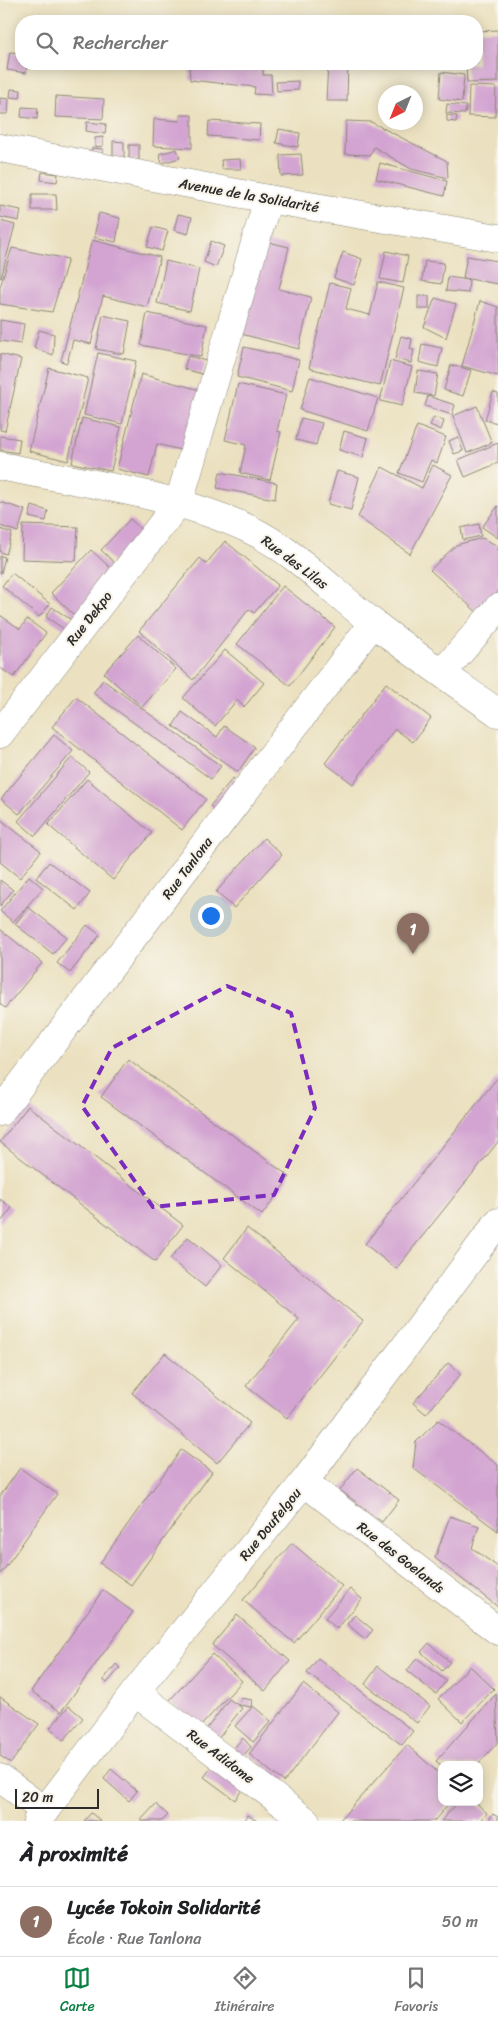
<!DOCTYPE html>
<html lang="fr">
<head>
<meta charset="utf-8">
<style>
	:root { --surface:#fff; --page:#f6f6f6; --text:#202124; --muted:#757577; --line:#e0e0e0; --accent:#0b8043 }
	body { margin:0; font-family:Sriracha,sans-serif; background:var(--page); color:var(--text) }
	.controls { position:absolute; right:15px; bottom:15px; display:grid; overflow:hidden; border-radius:10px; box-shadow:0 2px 12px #0003 }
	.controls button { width:45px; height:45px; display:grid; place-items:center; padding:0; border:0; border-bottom:1px solid var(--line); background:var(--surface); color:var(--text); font:25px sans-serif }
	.compass { position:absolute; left:378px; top:85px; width:45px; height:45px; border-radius:50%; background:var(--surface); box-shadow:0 2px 12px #0003; rotate:223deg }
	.scale { position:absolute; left:15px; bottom:12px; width:84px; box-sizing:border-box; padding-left:5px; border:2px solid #2b2b2b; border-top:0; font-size:14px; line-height:18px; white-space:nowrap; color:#2b2b2b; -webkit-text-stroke:4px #f7f3e8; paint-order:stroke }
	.you { position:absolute; left:210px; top:915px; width:18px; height:18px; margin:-12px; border:4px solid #fff; border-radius:50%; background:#1a73e8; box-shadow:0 0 0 8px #1a73e833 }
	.badge { display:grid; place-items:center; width:32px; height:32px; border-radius:50%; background:var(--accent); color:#fff; font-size:16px; font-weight:700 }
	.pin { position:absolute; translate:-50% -41px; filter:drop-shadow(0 1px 2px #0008) }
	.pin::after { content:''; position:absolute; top:26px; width:18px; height:15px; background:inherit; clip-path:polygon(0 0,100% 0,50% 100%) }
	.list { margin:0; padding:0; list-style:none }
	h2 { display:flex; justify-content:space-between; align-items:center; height:65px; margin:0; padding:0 20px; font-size:21px }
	h2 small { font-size:16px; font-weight:400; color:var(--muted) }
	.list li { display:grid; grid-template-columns:32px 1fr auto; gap:15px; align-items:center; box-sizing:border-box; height:70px; padding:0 20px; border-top:1px solid var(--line) }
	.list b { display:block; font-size:19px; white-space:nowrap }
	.list p { margin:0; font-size:16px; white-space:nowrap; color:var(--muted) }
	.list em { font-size:16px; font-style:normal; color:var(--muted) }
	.icon { flex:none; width:28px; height:28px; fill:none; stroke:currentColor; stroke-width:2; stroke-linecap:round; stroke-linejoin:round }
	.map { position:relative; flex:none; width:498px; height:1821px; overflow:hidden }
	.search { position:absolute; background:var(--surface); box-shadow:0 2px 12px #0003; left:15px; right:15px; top:15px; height:55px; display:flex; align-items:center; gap:12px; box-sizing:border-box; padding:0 18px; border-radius:20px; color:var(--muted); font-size:19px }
	.sheet { height:135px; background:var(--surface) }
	nav { display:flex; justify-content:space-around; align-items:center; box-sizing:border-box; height:70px; border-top:1px solid var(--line); background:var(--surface); font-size:14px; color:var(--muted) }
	nav a { display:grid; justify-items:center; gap:2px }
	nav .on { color:var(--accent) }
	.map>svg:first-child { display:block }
</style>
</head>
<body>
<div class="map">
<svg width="498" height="1821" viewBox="0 0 498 1821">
	<rect width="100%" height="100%" fill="#f7f3e8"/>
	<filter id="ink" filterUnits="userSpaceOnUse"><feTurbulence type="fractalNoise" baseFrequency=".02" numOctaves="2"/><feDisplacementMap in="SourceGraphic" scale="10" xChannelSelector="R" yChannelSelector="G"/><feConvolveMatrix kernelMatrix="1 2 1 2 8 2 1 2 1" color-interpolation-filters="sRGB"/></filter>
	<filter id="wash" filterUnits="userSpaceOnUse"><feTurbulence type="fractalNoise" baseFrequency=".0096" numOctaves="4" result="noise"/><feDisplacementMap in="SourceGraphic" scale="20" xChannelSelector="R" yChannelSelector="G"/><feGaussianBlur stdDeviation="1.12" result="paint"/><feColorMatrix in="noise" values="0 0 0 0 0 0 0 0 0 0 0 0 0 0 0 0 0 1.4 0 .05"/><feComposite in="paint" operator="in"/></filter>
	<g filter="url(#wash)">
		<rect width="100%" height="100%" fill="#ebe1c0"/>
		<g id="blocks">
			<g fill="#d3a4d2">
				<path d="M269,18l24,1v2h-24z"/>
				<path d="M187,19l43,1v1h-43z"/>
				<path d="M498,30v52l-31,1 -1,-19h11v-33z"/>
				<path d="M10,52l11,1v11h6l-1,9 -19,-3z"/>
				<path d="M189,64h74v11h8l1,20 -18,-1 1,-7 -65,-7z"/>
				<path d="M328,64h20l-1,37h-21z"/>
				<path d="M441,72l23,3 -2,27 -23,-3z"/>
				<path d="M298,81v9l-21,1 -1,-9z"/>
				<path d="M469,86l27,1 -1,30 -27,-1z"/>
				<path d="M11,89l10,1 -1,8 -10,-1z"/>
				<path d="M56,96l48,3 -1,20 -48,-2z"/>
				<path d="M0,98l9,1 -1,15h-8z"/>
				<path d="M447,104l19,2 -1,8 -19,-1z"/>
				<path d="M22,107l16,1 -1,11 -16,-2z"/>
				<path d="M180,115h12v33l-39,-2 1,-27 26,2z"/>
				<path d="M447,115l10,1 -1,6 -9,-1z"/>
				<path d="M209,121l51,3 -1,16 -51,-4z"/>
				<path d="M346,121l25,1 76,39 1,17 -37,-9 -37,-22 -4,8 -25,-1z"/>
				<path d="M87,122l19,2 -1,10 -19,-3z"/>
				<path d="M279,129l21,4 -2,14 -22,-4z"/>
				<path d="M103,137v9l-8,1v-9z"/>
				<path d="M113,141l11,1v18h-11z"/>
				<rect x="129" y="145" width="10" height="15"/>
				<path d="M92,148l11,1v5h-12z"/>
				<path d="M177,149l3,9 -18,5 -3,-9z"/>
				<path d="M301,154l2,21 -22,1 -1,-21z"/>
				<path d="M240,159l1,10h-19l-1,-9z"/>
				<path d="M380,163l67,18 -3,15 -68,-17z"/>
				<path d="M42,172l16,2 -1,8 -16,-2z"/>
				<path d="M32,194h24l1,16h-25z"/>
				<path d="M0,206l21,4 -2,11 -19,-4z"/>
				<path d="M99,213l21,5 -4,24 -22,-5z"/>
				<path d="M178,214l14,3 -4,17 -14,-4z"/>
				<path d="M0,221l15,4 -14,53h-1z"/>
				<path d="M153,227l15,4 -6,20 -15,-4z"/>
				<path d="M92,240l68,17 -13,50 -44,-11 -12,48 -18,-4 -6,23 -6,-2z"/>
				<path d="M211,241l13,5 -8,21 -12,-5z"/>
				<path d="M264,241l25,6 -10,42 32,8 -12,52 -58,-15z"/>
				<path d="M12,248l56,11 -16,53 -52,-8v-17z"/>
				<path d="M386,251l22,5 -5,27 -23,-4z"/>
				<path d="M343,252l19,7 -8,26 -20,-7z"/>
				<path d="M467,256l31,5v23l-35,-6z"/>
				<path d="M166,261l33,8 -9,42 -33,-8z"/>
				<path d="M425,261l19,2 -3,21 -19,-3z"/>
				<path d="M448,277l21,3 -1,13 -22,-2z"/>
				<path d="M378,282l26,6 -24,98 -71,-18 21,-85 21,5 -5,21 24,6z"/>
				<rect x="418" y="296" width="11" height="13"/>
				<path d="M435,298l21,6 -10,34 -22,-11z"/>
				<path d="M480,301l18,6v69l-36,-10z"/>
				<path d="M147,313l60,12 -6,32 -60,-12z"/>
				<path d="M103,315l27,6 -6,33 -28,-5z"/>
				<path d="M0,320l24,4 -3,20 -21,-3z"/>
				<path d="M39,330l15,4 -1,21 -19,-7z"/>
				<path d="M401,336l11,3 -2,10 4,1 -3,13 -16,-4z"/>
				<path d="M422,344l20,4 -4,19 -19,-5z"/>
				<path d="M244,347l55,13 -7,31 -55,-14z"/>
				<path d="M98,353l38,8 -14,63 -38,-9z"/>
				<path d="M0,354l21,5 -16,72 -5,-1z"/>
				<path d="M188,356l18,5 -4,13 -18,-5z"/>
				<path d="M390,361l22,6 -10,39 -22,-5z"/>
				<path d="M451,365l20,5 -8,26 -19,-6z"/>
				<path d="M49,368l39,10 -20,83 -39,-10z"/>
				<path d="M418,371l20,3 -4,22 -19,-3z"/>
				<path d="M141,374l59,16 -16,61 -27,-7 -8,33 -32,-8z"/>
				<path d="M310,377l68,21 -10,33 -68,-21z"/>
				<path d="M238,384l48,11 -9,36 4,1 -11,48 -30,-7 6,-28 -21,-5z"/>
				<path d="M493,392l5,2v29l-13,-3z"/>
				<path d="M428,396l27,9 -3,10 -27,-9z"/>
				<path d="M477,406l15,37 -25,10 -14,-37z"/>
				<path d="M434,417l10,4 -3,9 -11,-5z"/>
				<path d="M82,418l39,9 -10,44 -39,-8z"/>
				<path d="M301,418l21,5 -6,22 -20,-5z"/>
				<path d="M417,426l29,11 -9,26 -6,-3 -9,22 -23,-9z"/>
				<path d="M344,431l24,7 -5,19 -24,-7z"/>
				<path d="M0,436l20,3 -2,14 -18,-3z"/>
				<path d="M458,437l5,14 -9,3 -5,-13z"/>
				<path d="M498,443v20l-33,14 -7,-17z"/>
				<path d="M433,465l19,10 -42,79 -52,-37 24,-50 40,21z"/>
				<path d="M337,471l22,6 -8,33 -23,-6z"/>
				<path d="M220,472l57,11 -2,16 -58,-11z"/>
				<path d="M0,502l25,8 -7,22 -18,-6z"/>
				<path d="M32,506l16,5 -2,10 -17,-4z"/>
				<path d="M498,506v32l-16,-11z"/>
				<path d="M130,519l17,16 -29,31 -17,-16z"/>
				<path d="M479,524l2,12 -18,4 -2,-12z"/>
				<path d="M23,525l55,2 -2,34 -54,-2z"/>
				<path d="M0,529l12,4 -6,21 -6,-2z"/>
				<path d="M482,538l16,8v50l-18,19 -50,-45 26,-25z"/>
				<path d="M225,541l53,44 -24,28 -5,-4 -56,71 -54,-49 61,-73 6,6z"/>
				<path d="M91,550l25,23 -41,43 -24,-23z"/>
				<path d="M0,556l5,1 -4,16h-1z"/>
				<path d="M12,573l38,31 -11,13 -37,-31z"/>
				<path d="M283,586l52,41 -45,59 -53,-42z"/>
				<path d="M52,607l21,14 -6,10 -21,-14z"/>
				<path d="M0,615l20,14 7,-10 19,14 -32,44 -14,-9z"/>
				<path d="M138,635l38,34 -34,38 -38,-34z"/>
				<path d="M225,650l39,33 -20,24 -7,-7 -22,26 -32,-28z"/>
				<path d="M103,680l118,86 -10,13 -118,-86z"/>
				<path d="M386,683l45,35 -18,24 -18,-13 -42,55 -28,-21z"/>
				<path d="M76,697l130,102 -24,31 -130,-103z"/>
				<path d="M182,712l35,25 7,-11 31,21 -17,25 -65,-46z"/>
				<path d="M54,735l19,16 -54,63 -18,-15z"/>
				<path d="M72,757l17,15 -54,64 -17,-15z"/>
				<path d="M233,778l11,8 -22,29 -12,-9z"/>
				<path d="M87,779l65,54 -39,47 -65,-55z"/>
				<path d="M0,819l41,32 -21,27 -20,-16z"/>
				<path d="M264,838l18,17 -48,53 -18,-16z"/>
				<path d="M49,862l41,31 -13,17 -41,-32z"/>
				<path d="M29,876l14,12 -30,34 -13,-11z"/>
				<path d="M0,880l13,10 -13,16z"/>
				<path d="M28,907l39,30 -14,17 -38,-30z"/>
				<path d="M87,925l13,10 -30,38 -13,-10z"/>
				<path d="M0,929l42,34 -37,45 -5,-4z"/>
				<path d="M128,1059l162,118 -28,38 -161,-118z"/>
				<path d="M498,1077v65l-102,127 -31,-25z"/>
				<path d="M28,1106l155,119 -28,37 -155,-120z"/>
				<path d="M0,1199l12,9 -12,15z"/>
				<path d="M247,1228l116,93 -76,97 -41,-32 53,-67 -75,-61z"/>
				<path d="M188,1237l34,28 -17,22 -35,-28z"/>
				<path d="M165,1353l85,70 -33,40 -85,-70z"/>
				<path d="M448,1363l13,11 -35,40 -13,-11z"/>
				<path d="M438,1420l60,45v66l-85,-63 3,-26z"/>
				<path d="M181,1450l31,22 -81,113 -31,-22z"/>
				<path d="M20,1468l37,26 -57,81v-79z"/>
				<path d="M357,1468l42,32 -17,22 -42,-32z"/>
				<path d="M450,1516l29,10 -7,22 26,19v40l-63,-49z"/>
				<path d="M292,1543l50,43 -48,57 -51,-43z"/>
				<path d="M350,1589l12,10 -25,30 -12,-11z"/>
				<path d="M103,1590l30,22 -72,100 -30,-21z"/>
				<path d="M237,1615l53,46 -25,30 -53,-46z"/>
				<path d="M355,1615l18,15 -8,9 -18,-15z"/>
				<path d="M429,1643l21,19 -8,9 -21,-19z"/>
				<path d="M212,1654l30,27 -43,47 -30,-27z"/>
				<path d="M318,1658l95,73 -11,14 -95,-72z"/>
				<path d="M417,1658l29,23 -10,13 -29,-23z"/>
				<path d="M116,1664l4,4 -13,15 -4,-3z"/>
				<path d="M378,1666l52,40 -13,17 -52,-39z"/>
				<path d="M470,1666l24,23 -32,33 -24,-23z"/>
				<path d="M303,1684l35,28 -54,70 -35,-28z"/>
				<path d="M496,1694l2,48 -21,23 -35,1 -6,-5z"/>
				<path d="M0,1697l39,27 -28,39 -11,-7z"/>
				<path d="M241,1698l11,2 -1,7 -12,-2z"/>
				<path d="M229,1699l13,9 -28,36 -12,-9z"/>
				<path d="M69,1706l14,12 -19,22 -14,-12z"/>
				<path d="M253,1706l18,15 -18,21 -18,-16z"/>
				<path d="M243,1738l8,9 -8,9 -9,-8z"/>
				<path d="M407,1745l35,31v26h8l-16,19h-95z"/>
				<path d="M214,1764l30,23 -9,13 -31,-23z"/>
				<path d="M111,1769l26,22 -8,10 -25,-22z"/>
				<path d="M458,1802h17l12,11 -6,8h-40z"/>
				<path d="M156,1804l12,11 -6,6h-22z"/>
				<path d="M91,1813l10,8h-17z"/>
				<path d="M493,1814l5,3v4h-10z"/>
				<path d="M248,1815l9,6h-13z"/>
			</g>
		</g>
	</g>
	<g filter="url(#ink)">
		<use href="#blocks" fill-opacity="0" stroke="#8b8676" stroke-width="1"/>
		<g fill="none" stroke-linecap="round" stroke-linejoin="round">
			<defs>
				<g id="minor">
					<path d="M0,148l268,51 230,39"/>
					<path d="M0,466c83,17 171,27 249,63 46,22 83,62 123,93 41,32 84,61 126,91"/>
					<path d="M442,673l56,-65"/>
					<path d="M0,734l179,-232 89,-303"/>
					<path d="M0,1112l373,-489"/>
					<path d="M304,1482l194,149"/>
					<path d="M135,1692l171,129"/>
					<path d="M0,1778l45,33"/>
					<path d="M37,1821l98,-129 169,-210 194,-260"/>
				</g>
			</defs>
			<use href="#minor" stroke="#8b8676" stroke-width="29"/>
			<use href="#minor" stroke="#fff" stroke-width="28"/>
		</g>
	</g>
	<path fill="none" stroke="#7b2cbf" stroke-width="4" stroke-dasharray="10 6" stroke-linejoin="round" d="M227,986l64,27 24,95 -41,87 -121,12 -71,-101 30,-58z"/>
	<g text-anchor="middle" stroke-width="4" stroke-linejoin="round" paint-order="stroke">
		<g font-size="14" fill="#2b2b2b" stroke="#f7f3e8">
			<text transform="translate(249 195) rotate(10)" y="5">Avenue de la Solidarité</text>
			<text transform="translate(295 562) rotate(37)" y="5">Rue des Lilas</text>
			<text transform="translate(89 618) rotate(-52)" y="5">Rue Dekpo</text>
			<text transform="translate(187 868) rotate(-53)" y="5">Rue Tanlona</text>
			<text transform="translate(270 1524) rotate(-51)" y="5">Rue Doufelgou</text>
			<text transform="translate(401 1557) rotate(38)" y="5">Rue des Goelands</text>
			<text transform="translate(221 1756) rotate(37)" y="5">Rue Adidome</text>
		</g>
	</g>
</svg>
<div class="controls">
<button><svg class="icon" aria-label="layers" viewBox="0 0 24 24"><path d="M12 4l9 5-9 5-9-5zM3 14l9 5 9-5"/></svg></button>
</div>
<svg class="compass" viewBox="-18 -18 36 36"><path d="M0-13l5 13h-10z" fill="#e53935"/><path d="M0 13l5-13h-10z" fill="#757577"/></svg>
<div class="scale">20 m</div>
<div class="you"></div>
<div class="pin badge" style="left:413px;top:954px;background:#8d6e63">1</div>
<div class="search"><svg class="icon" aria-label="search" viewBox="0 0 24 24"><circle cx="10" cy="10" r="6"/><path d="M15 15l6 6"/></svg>Rechercher</div>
</div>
<section class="sheet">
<h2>À proximité<small></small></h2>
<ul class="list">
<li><span class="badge" style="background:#8d6e63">1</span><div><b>Lycée Tokoin Solidarité</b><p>École · Rue Tanlona</p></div><em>50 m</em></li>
</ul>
</section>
<nav>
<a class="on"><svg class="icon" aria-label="map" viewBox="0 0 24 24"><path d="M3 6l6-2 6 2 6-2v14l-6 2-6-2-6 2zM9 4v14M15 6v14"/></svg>Carte</a>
<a><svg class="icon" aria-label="directions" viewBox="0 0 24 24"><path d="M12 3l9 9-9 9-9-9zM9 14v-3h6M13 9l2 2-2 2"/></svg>Itinéraire</a>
<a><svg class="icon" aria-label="saved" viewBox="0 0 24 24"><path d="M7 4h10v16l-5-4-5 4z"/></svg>Favoris</a>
</nav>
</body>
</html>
